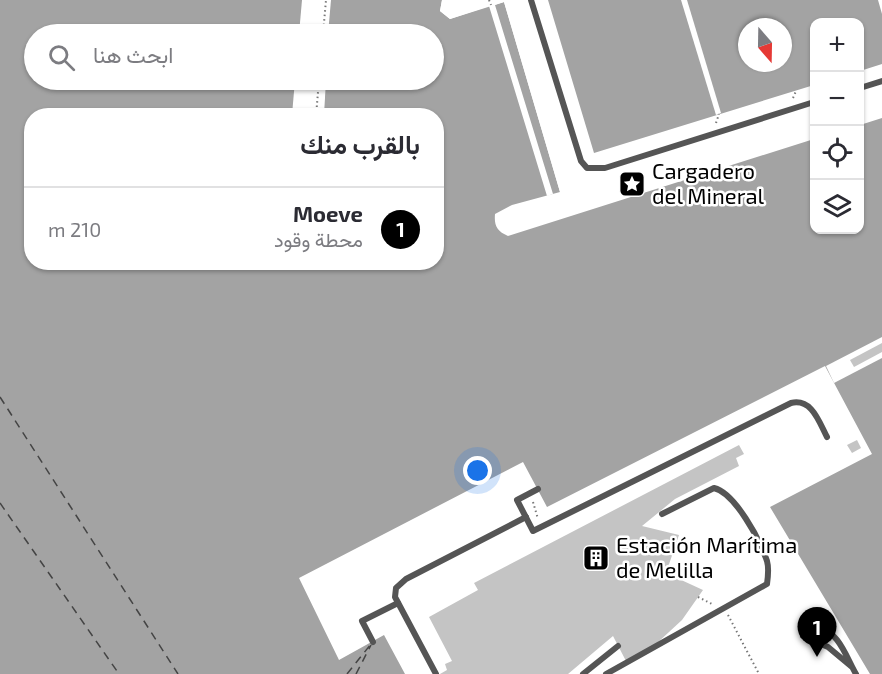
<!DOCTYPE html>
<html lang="ar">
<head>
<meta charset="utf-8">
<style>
	:root { --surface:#fff; --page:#f7f7f7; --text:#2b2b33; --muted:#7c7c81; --line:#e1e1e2; --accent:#000 }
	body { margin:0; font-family:"Exo 2",Vazirmatn,sans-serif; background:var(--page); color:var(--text); direction:rtl }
	.controls { position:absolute; right:18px; top:18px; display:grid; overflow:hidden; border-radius:12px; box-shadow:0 2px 4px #0004 }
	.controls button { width:54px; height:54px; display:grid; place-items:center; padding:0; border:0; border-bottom:2px solid var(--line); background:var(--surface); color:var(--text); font:30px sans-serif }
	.compass { position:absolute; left:738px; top:18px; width:54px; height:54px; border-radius:50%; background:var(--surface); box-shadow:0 2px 4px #0004; rotate:160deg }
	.you { position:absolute; left:478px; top:471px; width:21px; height:21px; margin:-15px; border:4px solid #fff; border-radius:50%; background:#1a73e8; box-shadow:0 0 0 9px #1a73e833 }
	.badge { display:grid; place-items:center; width:39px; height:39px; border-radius:50%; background:var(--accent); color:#fff; font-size:20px; font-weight:700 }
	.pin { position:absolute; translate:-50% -50px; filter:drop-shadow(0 2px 3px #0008) }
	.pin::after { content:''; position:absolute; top:32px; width:21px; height:18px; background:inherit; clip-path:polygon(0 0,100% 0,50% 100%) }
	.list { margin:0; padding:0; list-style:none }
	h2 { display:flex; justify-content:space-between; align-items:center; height:78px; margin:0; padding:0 24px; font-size:26px }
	h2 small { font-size:20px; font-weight:400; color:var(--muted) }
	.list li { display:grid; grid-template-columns:39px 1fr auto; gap:18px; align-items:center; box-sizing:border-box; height:84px; padding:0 24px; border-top:2px solid var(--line) }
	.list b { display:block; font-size:22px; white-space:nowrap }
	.list p { margin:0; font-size:20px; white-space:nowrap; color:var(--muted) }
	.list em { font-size:20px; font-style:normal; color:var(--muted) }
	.icon { flex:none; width:33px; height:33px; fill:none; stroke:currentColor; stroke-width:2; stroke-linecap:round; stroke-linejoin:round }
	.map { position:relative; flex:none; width:882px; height:674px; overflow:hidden; direction:ltr }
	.search { position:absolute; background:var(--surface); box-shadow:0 2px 4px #0004; left:24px; top:24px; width:420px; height:66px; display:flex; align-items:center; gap:15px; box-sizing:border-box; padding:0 21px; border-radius:33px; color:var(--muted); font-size:22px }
	.panel { position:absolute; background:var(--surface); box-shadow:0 2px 4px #0004; left:24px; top:108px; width:420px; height:162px; border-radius:24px; direction:rtl }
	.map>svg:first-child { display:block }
</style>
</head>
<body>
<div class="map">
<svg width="882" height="674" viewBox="0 0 882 674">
	<rect width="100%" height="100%" fill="#fff"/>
	<g fill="#a3a3a3" fill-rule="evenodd">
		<path d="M0,0h442l-2,11 10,8 54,-17 56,190 -48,13 -17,9c-1,12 2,17 13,22l306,-97v91h46v-105l22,-7v556h-12l-100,-167 102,-53 -47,-88 -278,141 -24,-45 -224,116 40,82 45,-25 21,39h-405zM34,34h400v46h-400zM32,116h404v146h-404z"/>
		<path d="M548,0h330l4,14v50l-22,7v-49h-46v63l-220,68zM747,27h36v36h-36z"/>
	</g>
	<g fill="#fff">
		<path d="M302,0h29l-3,34h-29z"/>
		<path d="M442,0h3l-2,10 7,6 44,-15 12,-1 57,191 -3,1 -56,-190 -9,3 58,189 -6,2 -58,-190 -39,13 -10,-8z"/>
		<path d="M681,0h6l34,113 -5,2z"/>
		<path d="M295,80h31l-2,35h-32z"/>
		<path d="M882,337v21l-48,25 -8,-17z"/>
	</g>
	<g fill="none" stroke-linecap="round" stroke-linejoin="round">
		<g stroke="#444" stroke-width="1.5" stroke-dasharray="8 6" stroke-linecap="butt">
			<path d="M0,397l178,277"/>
			<path d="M0,503l119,171"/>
			<path d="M347,674l24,-30"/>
			<path d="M356,674l15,-29"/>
		</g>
	</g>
	<g fill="#c4c4c4">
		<path d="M882,343v9l-28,15 -4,-7z"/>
		<path d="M857,440l4,8 -9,5 -5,-8z"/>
		<path d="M739,445l5,9 -8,4 3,8 -64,33 -33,27 37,9 -13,38 37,17 -21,30 -26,24 -30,17 -13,-25 -45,38h-128l7,-4 -2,-6 7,-3 -23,-44 49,-27 -4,-7z"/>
	</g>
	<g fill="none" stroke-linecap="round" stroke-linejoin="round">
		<g stroke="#777" stroke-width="2" stroke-dasharray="1.5 3" stroke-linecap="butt">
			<path d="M489,0l2,5"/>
			<path d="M323,34l3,-34"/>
			<path d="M793,98l3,-7"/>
			<path d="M316,116l3,-36"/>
			<path d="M716,123l3,-9"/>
			<path d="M533,502l5,17"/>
			<path d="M698,597l14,7"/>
			<path d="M728,615l31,59"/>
		</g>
		<g stroke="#555" stroke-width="6">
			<path d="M531,0l50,161 6,7h18l209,-66"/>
			<path d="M860,88l22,-7"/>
			<path d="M538,489l-21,11 16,31 258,-128c21,-5 28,19 36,34"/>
			<path d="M373,642l-11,-21 36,-18"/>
			<path d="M852,667l-24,-20 -25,-11 15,-7c20,0 29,30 38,45"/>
			<path d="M436,674l-41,-77 1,-9 10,-9 120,-62"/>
			<path d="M583,674l35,-28"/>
			<path d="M606,674l161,-90c1,-7 2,-16 0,-23 -7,-21 -32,-68 -53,-73l-52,26"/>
		</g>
	</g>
	<defs>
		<symbol id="sight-square" viewBox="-11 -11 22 22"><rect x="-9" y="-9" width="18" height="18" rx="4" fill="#000" stroke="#fff"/><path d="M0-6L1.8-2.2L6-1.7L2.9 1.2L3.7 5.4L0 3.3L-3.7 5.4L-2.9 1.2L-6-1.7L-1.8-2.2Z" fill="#fff"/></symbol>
		<symbol id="building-square" viewBox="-11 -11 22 22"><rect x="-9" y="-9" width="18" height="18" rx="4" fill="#000" stroke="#fff"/><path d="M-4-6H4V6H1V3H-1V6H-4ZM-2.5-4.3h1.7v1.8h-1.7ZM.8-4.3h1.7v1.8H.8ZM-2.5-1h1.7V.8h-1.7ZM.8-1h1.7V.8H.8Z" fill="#fff"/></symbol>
	</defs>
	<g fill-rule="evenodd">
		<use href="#sight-square" x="617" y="169" width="30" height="30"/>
		<use href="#building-square" x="581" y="543" width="30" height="30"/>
	</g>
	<g text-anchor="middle" stroke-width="5" stroke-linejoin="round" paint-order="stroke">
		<g font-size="22" fill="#000" stroke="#fff" text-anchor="start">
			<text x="652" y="179">Cargadero<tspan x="652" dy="25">del Mineral</tspan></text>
			<text x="616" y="553">Estación Marítima<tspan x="616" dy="25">de Melilla</tspan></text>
		</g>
	</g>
</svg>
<div class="controls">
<button>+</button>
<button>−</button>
<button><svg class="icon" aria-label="locate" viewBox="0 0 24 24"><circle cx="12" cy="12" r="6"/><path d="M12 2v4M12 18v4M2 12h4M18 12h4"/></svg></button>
<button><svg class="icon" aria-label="layers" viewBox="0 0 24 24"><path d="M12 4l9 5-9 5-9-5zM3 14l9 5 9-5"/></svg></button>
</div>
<svg class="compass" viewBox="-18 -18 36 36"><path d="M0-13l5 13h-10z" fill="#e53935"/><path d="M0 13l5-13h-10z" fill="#7c7c81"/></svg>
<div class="you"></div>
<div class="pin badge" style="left:817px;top:657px">1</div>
<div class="search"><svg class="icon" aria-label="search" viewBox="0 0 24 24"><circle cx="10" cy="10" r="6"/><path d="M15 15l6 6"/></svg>ابحث هنا</div>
<section class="panel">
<h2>بالقرب منك<small></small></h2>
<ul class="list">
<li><span class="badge">1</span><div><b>Moeve</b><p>محطة وقود</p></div><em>210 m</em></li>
</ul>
</section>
</div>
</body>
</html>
